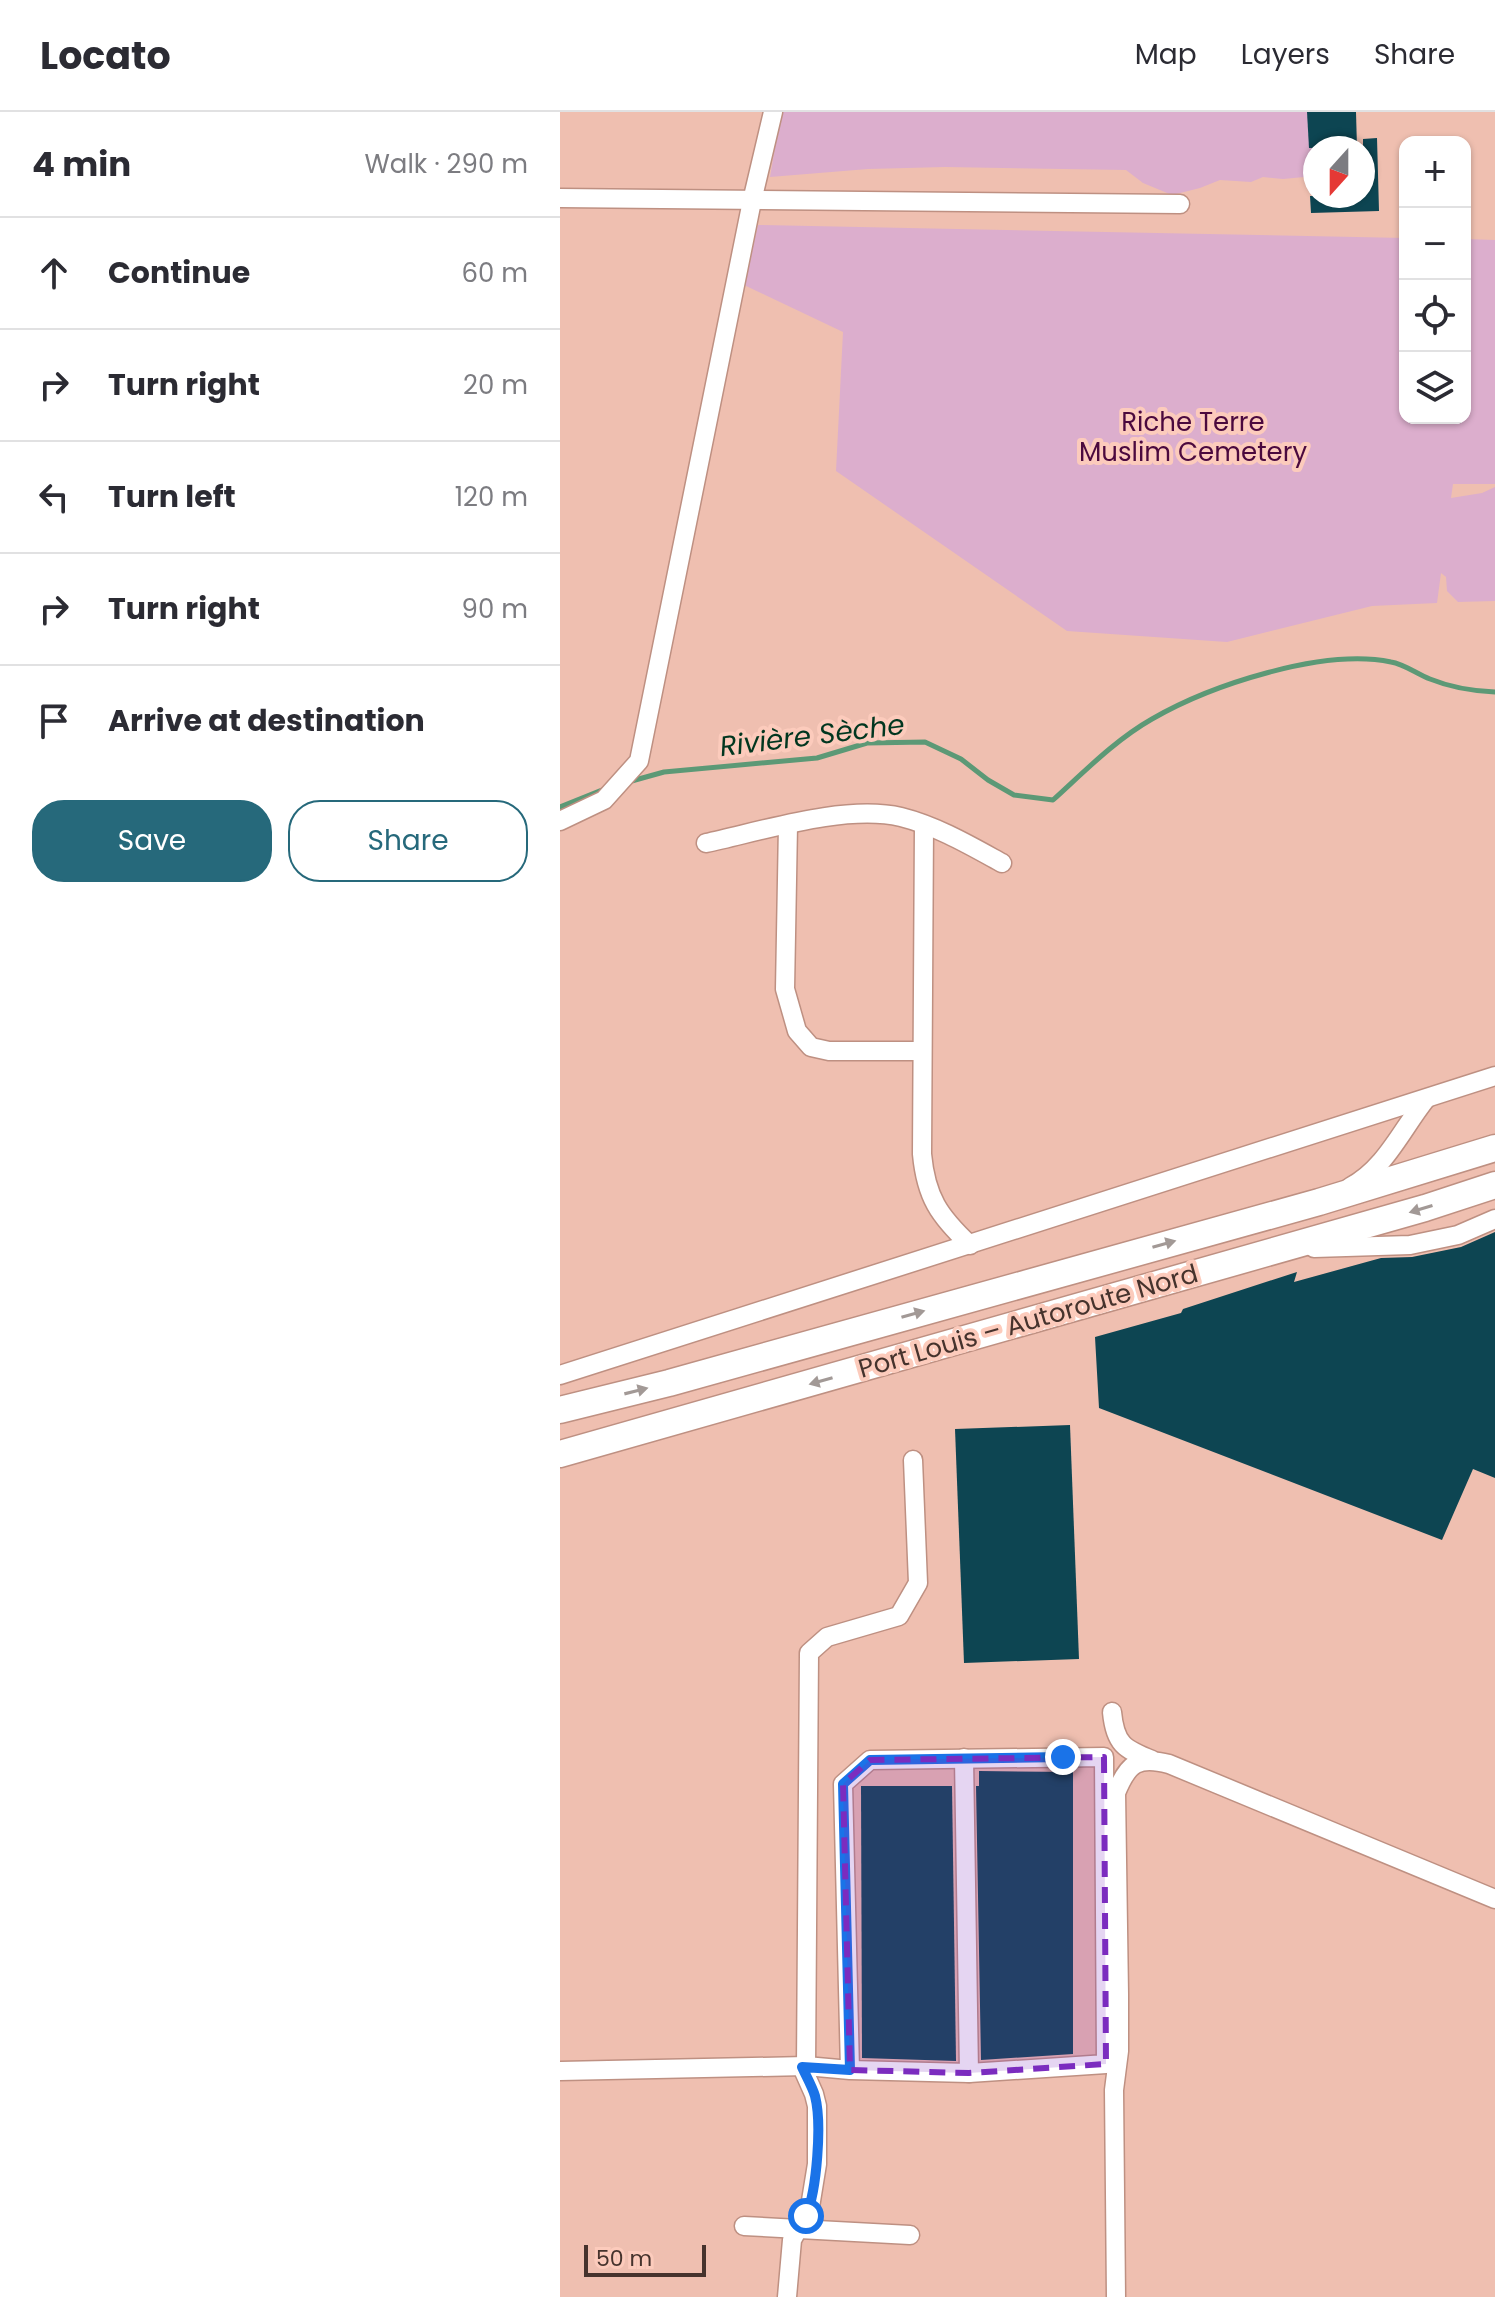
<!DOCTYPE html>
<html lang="en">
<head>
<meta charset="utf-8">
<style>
	:root { --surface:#fff; --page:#f2f2f3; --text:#2b2b33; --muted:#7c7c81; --line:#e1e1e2; --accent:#26697b }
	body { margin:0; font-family:Poppins,sans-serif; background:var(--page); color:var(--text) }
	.controls { position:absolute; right:24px; top:24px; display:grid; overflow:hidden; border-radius:16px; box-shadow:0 2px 6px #0004 }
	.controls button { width:72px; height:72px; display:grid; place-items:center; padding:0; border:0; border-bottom:2px solid var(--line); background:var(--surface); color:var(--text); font:40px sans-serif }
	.compass { position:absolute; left:743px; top:24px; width:72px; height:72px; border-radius:50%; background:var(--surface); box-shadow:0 2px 6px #0004; rotate:201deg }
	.scale { position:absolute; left:24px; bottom:20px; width:122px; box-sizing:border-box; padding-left:8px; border:4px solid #46332d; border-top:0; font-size:22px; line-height:28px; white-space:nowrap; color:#46332d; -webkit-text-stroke:6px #fccbbc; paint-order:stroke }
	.stop { position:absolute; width:24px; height:24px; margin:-18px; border:6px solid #1a73e8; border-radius:50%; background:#fff }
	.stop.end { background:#1a73e8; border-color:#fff; box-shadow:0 2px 8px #0008 }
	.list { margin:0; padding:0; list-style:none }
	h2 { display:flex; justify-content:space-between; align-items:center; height:104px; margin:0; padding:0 32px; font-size:34px }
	h2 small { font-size:26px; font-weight:400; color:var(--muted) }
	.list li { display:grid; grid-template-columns:52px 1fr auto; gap:24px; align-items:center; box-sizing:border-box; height:112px; padding:0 32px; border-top:2px solid var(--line) }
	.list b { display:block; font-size:30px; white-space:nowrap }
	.list em { font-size:26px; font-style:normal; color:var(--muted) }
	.actions { display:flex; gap:16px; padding:24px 32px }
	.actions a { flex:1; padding:18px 0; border:2px solid var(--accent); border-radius:32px; text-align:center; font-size:28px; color:var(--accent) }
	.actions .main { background:var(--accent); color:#fff }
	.icon { flex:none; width:44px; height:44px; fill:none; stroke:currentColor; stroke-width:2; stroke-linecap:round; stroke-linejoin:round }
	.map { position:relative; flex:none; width:935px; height:2185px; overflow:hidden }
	header { display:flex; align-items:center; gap:48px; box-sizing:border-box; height:112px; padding:0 40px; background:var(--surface); border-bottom:2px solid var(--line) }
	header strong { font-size:38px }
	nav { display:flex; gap:44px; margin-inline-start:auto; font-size:28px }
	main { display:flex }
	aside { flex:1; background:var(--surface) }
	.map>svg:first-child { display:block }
</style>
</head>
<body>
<header>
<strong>Locato</strong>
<nav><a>Map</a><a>Layers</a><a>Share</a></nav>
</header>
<main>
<aside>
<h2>4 min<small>Walk · 290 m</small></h2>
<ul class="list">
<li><svg class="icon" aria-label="ahead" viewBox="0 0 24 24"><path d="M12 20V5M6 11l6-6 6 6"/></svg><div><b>Continue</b></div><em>60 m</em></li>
<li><svg class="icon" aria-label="right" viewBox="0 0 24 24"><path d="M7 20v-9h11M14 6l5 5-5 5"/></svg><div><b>Turn right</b></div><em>20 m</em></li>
<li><svg class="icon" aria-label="left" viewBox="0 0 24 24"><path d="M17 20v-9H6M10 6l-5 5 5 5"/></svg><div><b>Turn left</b></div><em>120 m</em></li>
<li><svg class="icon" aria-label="right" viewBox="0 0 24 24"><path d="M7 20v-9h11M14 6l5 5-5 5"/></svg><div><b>Turn right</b></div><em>90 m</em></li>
<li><svg class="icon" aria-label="arrive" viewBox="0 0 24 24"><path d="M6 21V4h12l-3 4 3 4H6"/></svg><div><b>Arrive at destination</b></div></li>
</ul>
<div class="actions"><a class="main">Save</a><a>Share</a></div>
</aside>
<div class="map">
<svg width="935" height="2185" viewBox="0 0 935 2185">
	<rect width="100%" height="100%" fill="#efbfb0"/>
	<g fill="#dcaecd">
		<path d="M221,0h535l-1,64 -32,3 -20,-2 -12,5 -31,-2 -20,8 -28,7 -29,-12 -17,-13 -181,-3 -77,2 -98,8z"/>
		<path d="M198,113l647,13v180h60v-179l30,1v244h-42l-2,14 31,-5 13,-6v114l-37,1 -11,-11 -1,-14 -5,-4 -4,30 -65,3 -145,36 -160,-11 -231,-160 7,-139 -99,-47z"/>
	</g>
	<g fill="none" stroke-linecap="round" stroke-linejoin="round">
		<g stroke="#5c9976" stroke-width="5">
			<path d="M68,670l36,-10 153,-14 50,-15 58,-1 36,17 27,21 26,15 39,5c31,-28 62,-60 99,-81 59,-34 171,-71 239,-57 13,2 26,12 39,17 22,9 42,12 65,13"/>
			<path d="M0,695l47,-19"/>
		</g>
	</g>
	<g fill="#0d4552">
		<path d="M747,0h49l1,36h-48z"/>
		<path d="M817,26l2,73 -68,2 -1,-17h53v-57z"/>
		<path d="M935,1120v246l-22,-9 -31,71 -343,-132 -4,-71 86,-24 2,-4 114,-37 -3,10 87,-24 31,-1 49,-10z"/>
		<path d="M510,1313l9,234 -115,4 -9,-234z"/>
		<path d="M419,1659l94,1v282l-92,6 -5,-274h3z"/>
		<path d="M301,1674h91l4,275 -94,-3z"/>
	</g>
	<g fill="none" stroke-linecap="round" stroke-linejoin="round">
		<defs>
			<g id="minor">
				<path d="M0,86l620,6"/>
				<path d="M0,709l44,-21 35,-39 113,-560 21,-89"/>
				<path d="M228,713l-3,164 12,42 14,16 18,4h93"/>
				<path d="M364,713l-2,329c4,43 17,62 48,91"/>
				<path d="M146,731c56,-12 139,-39 195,-26 36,9 70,29 101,46"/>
				<path d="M790,1075c35,-18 52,-58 76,-88"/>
				<path d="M754,1136l96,-3 48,-10 37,-16"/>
				<path d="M0,1263l935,-299"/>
				<path d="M552,1600c3,32 12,37 40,48"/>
				<path d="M404,1646l5,315"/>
				<path d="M246,1954l3,-413 18,-16 72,-21 19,-33 -5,-123"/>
				<path d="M0,1959l246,-5 44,4 119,3 137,-9 -2,-307 -234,3 -27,24 7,286"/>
				<path d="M184,2114l166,9"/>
				<path d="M227,2185l5,-57 18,-33 7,-43v-58l-3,-12 -12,-27"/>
				<path d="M556,2185l-2,-207 5,-39v-57l-3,-201c12,-30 22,-37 53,-29l326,135"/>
			</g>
			<g id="highway">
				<path d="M0,1298l109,-27 650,-181 176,-54"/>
				<path d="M0,1342l865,-246 70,-23"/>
			</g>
		</defs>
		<use href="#minor" stroke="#be9082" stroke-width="21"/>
		<use href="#highway" stroke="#be9082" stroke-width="29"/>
		<use href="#minor" stroke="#fff" stroke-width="18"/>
		<use href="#highway" stroke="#fff" stroke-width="26"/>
	</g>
	<defs><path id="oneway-solid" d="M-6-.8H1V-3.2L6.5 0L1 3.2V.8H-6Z" transform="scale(2)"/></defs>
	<g fill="#a29996">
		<use href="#oneway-solid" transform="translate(861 1097) rotate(163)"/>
		<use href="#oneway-solid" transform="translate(604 1132) rotate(-16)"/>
		<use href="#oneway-solid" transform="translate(353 1202) rotate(-16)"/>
		<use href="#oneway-solid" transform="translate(261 1269) rotate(164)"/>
		<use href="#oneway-solid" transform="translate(76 1279) rotate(-14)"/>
	</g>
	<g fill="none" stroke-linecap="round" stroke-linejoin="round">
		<path stroke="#1a73e8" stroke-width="10" d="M246,2104c11,-26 16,-93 9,-120 -3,-10 -9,-20 -13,-29l48,3 -7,-286 27,-24 193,-3"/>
	</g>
	<path fill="#7b2cbf" fill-opacity="0.2" stroke="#7b2cbf" stroke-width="6" stroke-dasharray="16 10" stroke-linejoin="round" d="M544,1645l2,307 -137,9 -119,-3 -7,-286 27,-24z"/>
	<g text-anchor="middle" stroke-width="8" stroke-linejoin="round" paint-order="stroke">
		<g font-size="26" fill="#4b093e" stroke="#fccbbc">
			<text x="633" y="319">Riche Terre<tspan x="633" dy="30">Muslim Cemetery</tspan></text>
		</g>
		<g font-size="26" fill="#46332d" stroke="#fccbbc">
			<text transform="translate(468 1209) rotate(-16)" y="9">Port Louis – Autoroute Nord</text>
		</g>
		<g font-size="28" font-style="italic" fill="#01361f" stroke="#fccbbc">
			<text transform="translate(252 623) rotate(-7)" y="10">Rivière Sèche</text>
		</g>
	</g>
</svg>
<div class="controls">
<button>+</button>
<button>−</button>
<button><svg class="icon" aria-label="locate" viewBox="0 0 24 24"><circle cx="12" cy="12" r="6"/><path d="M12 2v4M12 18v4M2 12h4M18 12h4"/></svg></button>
<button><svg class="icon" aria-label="layers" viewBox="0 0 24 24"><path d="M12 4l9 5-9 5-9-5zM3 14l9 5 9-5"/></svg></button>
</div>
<svg class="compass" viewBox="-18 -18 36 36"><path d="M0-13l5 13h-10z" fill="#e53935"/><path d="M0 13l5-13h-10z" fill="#7c7c81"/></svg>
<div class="scale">50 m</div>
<div class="stop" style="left:246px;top:2104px"></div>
<div class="stop end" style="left:503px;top:1645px"></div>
</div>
</main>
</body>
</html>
